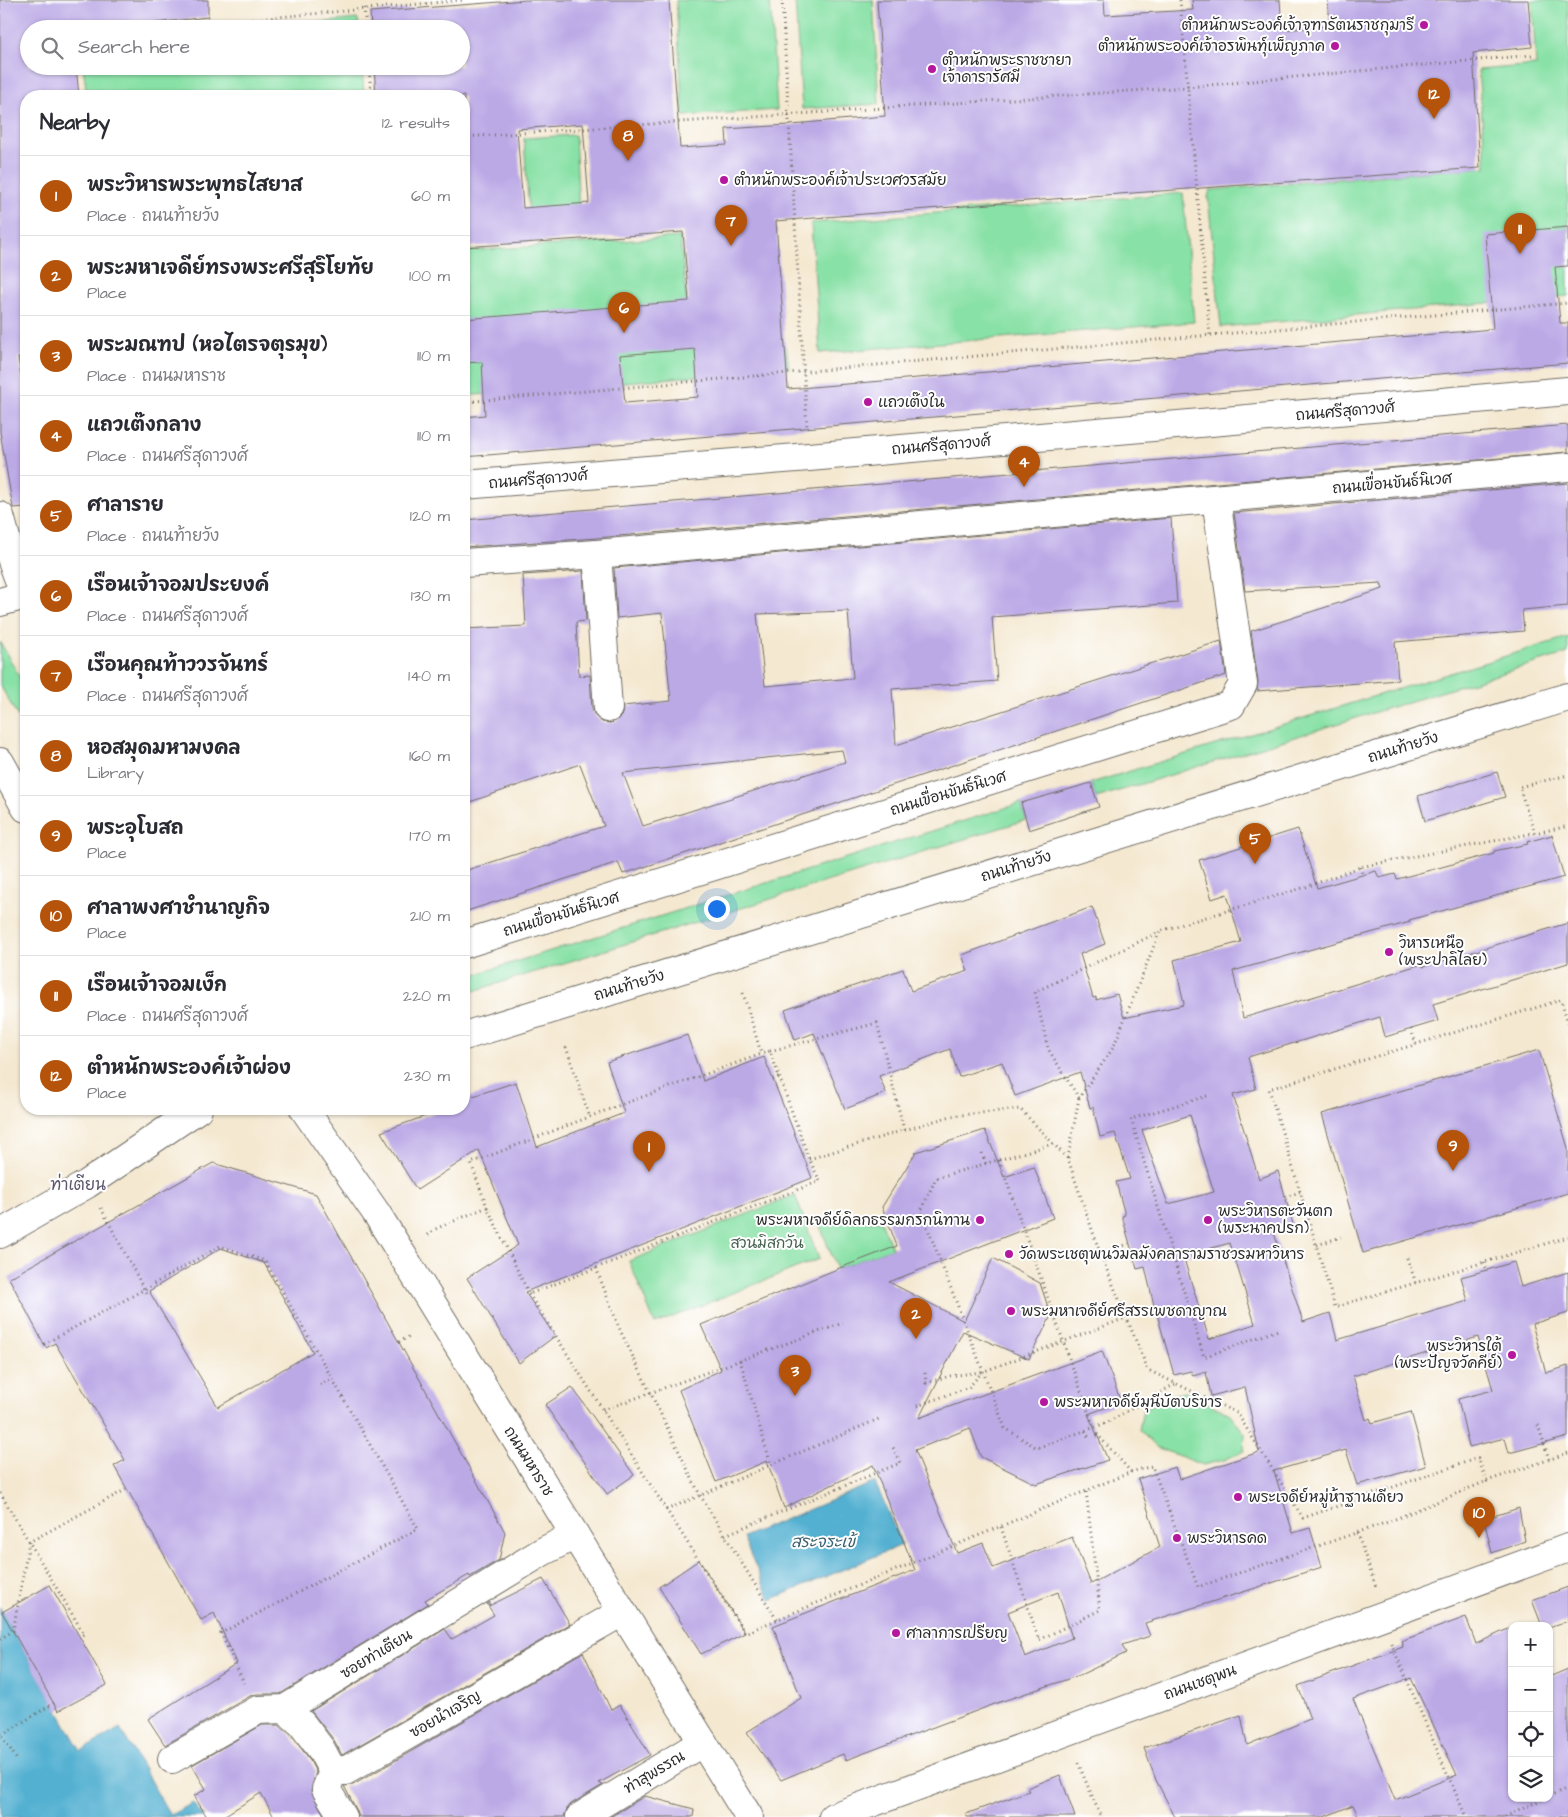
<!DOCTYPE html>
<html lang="en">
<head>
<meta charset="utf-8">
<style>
	:root { --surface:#fff; --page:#f2f2f3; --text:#2b2b33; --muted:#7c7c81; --line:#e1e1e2; --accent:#b45309 }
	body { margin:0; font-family:"Architects Daughter","Playpen Sans Thai",sans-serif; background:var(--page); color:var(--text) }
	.controls { position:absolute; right:15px; bottom:15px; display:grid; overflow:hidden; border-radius:10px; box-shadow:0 1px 4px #0004 }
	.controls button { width:45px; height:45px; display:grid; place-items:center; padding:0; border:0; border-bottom:1px solid var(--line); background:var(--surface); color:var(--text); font:25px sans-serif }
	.you { position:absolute; left:716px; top:908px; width:18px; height:18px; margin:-12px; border:4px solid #fff; border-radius:50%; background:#1a73e8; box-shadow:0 0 0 8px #1a73e833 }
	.badge { display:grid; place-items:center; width:32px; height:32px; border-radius:50%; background:var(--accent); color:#fff; font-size:16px; font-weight:700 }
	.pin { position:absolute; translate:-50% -41px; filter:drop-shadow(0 1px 2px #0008) }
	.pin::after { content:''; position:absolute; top:26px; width:18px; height:15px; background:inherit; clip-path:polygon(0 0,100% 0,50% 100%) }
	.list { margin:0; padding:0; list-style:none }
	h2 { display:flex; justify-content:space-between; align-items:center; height:65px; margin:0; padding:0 20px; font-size:21px }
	h2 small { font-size:16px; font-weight:400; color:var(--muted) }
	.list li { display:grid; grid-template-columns:32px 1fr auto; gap:15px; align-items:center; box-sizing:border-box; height:80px; padding:0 20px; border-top:1px solid var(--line) }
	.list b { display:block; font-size:19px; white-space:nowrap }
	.list p { margin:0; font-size:16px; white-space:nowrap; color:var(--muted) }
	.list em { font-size:16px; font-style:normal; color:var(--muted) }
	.icon { flex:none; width:28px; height:28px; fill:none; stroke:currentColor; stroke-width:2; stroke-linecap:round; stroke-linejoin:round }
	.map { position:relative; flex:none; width:1568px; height:1817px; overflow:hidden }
	.search { position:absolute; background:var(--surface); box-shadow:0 1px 4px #0004; left:20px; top:20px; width:450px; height:55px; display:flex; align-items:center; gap:12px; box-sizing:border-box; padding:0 18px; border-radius:28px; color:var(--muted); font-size:19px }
	.panel { position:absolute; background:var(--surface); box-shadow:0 1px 4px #0004; left:20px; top:90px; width:450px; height:1025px; border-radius:20px }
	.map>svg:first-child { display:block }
</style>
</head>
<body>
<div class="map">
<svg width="1568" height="1817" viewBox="0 0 1568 1817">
	<rect width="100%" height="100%" fill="#fff"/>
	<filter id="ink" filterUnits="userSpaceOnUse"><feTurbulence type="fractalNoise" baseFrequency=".02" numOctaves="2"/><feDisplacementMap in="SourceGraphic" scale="10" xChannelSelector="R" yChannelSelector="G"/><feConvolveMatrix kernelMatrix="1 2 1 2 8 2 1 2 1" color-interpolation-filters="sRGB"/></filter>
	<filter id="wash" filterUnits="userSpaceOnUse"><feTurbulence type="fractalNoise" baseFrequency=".0096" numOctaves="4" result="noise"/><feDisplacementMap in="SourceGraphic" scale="20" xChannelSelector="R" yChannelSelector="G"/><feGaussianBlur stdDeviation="1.12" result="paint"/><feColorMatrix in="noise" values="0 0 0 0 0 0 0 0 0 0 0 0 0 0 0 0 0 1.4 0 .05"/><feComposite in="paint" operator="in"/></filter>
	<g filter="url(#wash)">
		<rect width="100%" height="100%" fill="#f4e8d0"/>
		<g fill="#88e1a6" stroke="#5a8668">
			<path d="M676,0h94l7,110 -94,6z"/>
			<path d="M795,0h78l6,104 -77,5z"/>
			<path d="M1532,0h36v296l-347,31 -13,-130 2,-7 276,-23 -8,-97 58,-5z"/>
			<path d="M358,19l1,10h-110z"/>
			<path d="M83,66h279l2,30h-277z"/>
			<path d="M575,135l4,77 -50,4 -5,-78z"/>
			<path d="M1183,193l11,129 -374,31 -9,-130z"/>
			<path d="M680,237l11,104 95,6 3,21 -325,28v-145z"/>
			<path d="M1568,637v16l-472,145 -5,-15z"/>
			<path d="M0,642l26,46v43l-26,-46z"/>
			<path d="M1021,803l5,17 -562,174v-16z"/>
			<path d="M795,1195l24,64 -164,65 -26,-63z"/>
			<path d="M818,1221h63l11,27 -55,21z"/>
			<path d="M1185,1392l45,22 15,20 -1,17 -20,9 -21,5 -47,-18 -17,-17 4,-20 24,-14z"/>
		</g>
		<g fill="#53b0d1" stroke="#3f6e7e">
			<path d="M875,1482l27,63 -132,55 -27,-63z"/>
			<path d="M0,1608l81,143 39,-23 50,87 23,-12 11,14h-204z"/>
		</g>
		<g id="blocks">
			<g fill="#bba9e6" fill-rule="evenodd">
				<path d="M0,0h208v17l-107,12h-72v37h47l3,30h-53v260l-8,2 8,48v101l-13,1 -13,-76z"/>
				<path d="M526,0h143l11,148 47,-3 -1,-16 78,-5v-1l81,-7 -8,-116h227l1,15 88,-5 -1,-10h88l2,30 48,-4 -2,-26h200l4,47 -59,6 7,115 -389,28 -315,25 12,168 705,-60 -8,-95 83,-7v39l-13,1 5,56h8v40l-1104,94v-40l21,-2 -3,-53 -18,1v-44l225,-18 -6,-69 -219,15v-151h-88l-2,-30h87v-37h-90l-1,-17zM583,124l6,79 -66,5 -6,-79zM695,349l3,48 -73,6 -5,-48z"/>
				<path d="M1568,425v27l-972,86 -132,9v-27z"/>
				<path d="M1568,483v123l-46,4 2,21 -129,11 3,38 -141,11 1,-9 -7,-51 132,-42 -2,-6 -136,8 -11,-78z"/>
				<path d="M1171,518l6,85 -185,14 5,64 -105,8 4,56 325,-104 5,34 -603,199 -5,-12 -154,50v-41l140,-45 -24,-62 -116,40v-175l62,-3 -3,-51 60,-4 3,50 -10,1 3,54 11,-1 2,34 3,7 7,6 8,1 6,-2 6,-6 1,-9 48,-5 -9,-88 -45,5 -3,-50zM848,611l5,67 -88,8 -8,-72zM842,750l3,12 -202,64 -20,-53z"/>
				<path d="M1497,772l8,25 -80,24 -7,-25z"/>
				<path d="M1091,783l8,24 -70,23 -8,-27z"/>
				<path d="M1298,829l19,59 59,-17 3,7 16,-4 2,5 97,-26v-2l34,-7 -1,-2 25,-7 12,42 -155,43 1,2 -177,49 10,47 179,-54 1,3 145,-44v40l-135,41 5,17 -53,16 -5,-20 -132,40 8,32 -23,6 26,84 19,-8 15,53 -20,6 30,92 27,-9 7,27 131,-39 -7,-24 26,-7 27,-8 7,25 47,-15v41l-36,11 14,49 22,-7v71l-59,16 -4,-15 -36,9 -11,-48 35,-9 -15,-53 -125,39 13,44 4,-2 2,5 39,-11 15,54 -69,19 -11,-35 -72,21 19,62 17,-5 12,39 -177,56 5,13 -28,9 4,8 -46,22 -80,27 -154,58 -3,-6 -62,26 -34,-48 54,-34 -28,-72 142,-56 -42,-105 -89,43 -17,-47 -51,21 -37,-92 42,-20 -20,-45 136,-56 60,-23 -15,-39 34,-55 69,-22 19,47 30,-10 19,51 -164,64 75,39 29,-63 47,25 11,33 -22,43 -66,-28 -44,87 183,-67 19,51 -33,12 20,46 -72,24 -55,-27 -11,-29 -55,22 42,103 26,-10 10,25 79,-31 19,47 69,-37 -22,-68 37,-12 4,12 80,-27 -14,-65 -34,9 -5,-24 -13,4 -2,-5 -17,4 -17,-61h-1l-11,-47 -8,2 -15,-53 3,-1 -9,-33 14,-3 -15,-46 -15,4 -7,-30 -3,1 -10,-36 -65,24 -13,-34 -43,15 -9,-28 -71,27 7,17 -41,16 -31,-76 -19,7 -10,-30 118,-41 8,22 57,-20 -6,-16 130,-48 13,37 -25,10 13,44 3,-1v3l21,-6 7,24 59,-13 1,-2 -10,-43 67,-18 -14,-48 -15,5 -13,-39zM1190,1115l24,77 -46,12 -26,-74zM1230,1243l25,81 -46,15 -26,-83zM1058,1592l14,46 -47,19 -17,-45z"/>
				<path d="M687,1035l16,46 61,-24 48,121 -287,114 30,44 -36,27 -52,-85 51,-33 -39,-95 -62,40 -36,-58 64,-23h19v-10l52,-17 21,65 87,-34 -17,-51z"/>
				<path d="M1539,1050l29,98v45l-205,60 -41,-139z"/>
				<path d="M213,1163l103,31 189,338 -6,28 -29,17 -1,-2 -44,25 3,4 -148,90h-23l-7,2 -85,49 -17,-26 89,-56 -23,-50 -13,7 -87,-154 11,-6 -70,-117 -9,5 -37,-70zM221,1248l43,15 49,89 -95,55 -69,-116z"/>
				<path d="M572,1387l62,88 -27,19 -62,-89z"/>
				<path d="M1519,1508l6,33 -33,12 -8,-34z"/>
				<path d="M699,1560l46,73 -44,21 -42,-67z"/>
				<path d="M543,1579l27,45 -228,131 -8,-15 -23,-29 134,-82 7,10 42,-24 -7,-11 3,-2 -1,4z"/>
				<path d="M50,1585l57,100 -49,26 -56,-99z"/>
				<path d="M1568,1587v34l-19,7v-2h-7l-10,-26z"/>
				<path d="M1466,1617l10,27 36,-17v171h37v-121l19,-8v148h-212l2,-2 -5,-10 -29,12h-149l-19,-37 -12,-32 97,-33 6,30 63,-26 -12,-33 105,-39 -2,-6zM1411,1678l46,97 -62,25 -42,-101z"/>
				<path d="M583,1652l28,58 9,-5 30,50 -51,28 4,2 -32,19 -4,5 -3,8h-205l-3,-8 -12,-23 9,-1z"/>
				<path d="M262,1725h17l11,10 18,22 8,15 -5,19 14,26h-51l-13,-24 -39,24h-15l-13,-21 12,-7 -14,-24z"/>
				<path d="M1060,1775l15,42h-108l-1,-3 63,-23 -2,-3z"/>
				<path d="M645,1796l49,13 -1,8h-83z"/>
			</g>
		</g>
	</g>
	<g filter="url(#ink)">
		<use href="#blocks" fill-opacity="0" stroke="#716d65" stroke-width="1"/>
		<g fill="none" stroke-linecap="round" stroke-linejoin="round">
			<defs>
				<g id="minor">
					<path d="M464,485l345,-28 759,-66"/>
					<path d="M0,516l13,48 13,34"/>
					<path d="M597,554l11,154"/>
					<path d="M464,563l133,-9 971,-87"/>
					<path d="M0,602l26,-7"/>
					<path d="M0,762l26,46"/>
					<path d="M464,944l767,-239 12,-21 -27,-185"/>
					<path d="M464,1036l1104,-339"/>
					<path d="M304,1109l73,105 372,603"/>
					<path d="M0,1234l87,-50 111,-75"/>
					<path d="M285,1709l17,15 19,25 8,15 5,5 11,2 277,-159"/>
					<path d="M172,1759l86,-49 27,-1 257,-157 33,-17"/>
					<path d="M334,1769l-8,20 17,28"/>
					<path d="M580,1817l123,-75"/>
					<path d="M833,1817l735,-269"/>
				</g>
			</defs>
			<use href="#minor" stroke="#716d65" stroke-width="30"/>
			<g stroke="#716d65" stroke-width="3" stroke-dasharray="1 4" stroke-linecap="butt">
				<path d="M782,0l25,429"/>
				<path d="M1180,0l30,336"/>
				<path d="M364,8l2,21"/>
				<path d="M147,29l317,-29"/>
				<path d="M369,66l2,30"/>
				<path d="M464,137l724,-50 344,-32"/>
				<path d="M464,402l1104,-99"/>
				<path d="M1535,833l-16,-46 49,-12"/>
				<path d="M1360,867l3,8"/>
				<path d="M743,993l18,60"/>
				<path d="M1568,1023l-7,-23 -292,89 66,218 233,-70"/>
				<path d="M1411,1029l5,15"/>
				<path d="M566,1047l24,71"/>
				<path d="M770,1051l107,-28 27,107"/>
				<path d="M773,1080l6,-3"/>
				<path d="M1207,1096l-76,23 73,238 74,-27"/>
				<path d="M1079,1098l-31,-49 -13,-57 124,-60"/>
				<path d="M1053,1144l-117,34 -15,33 84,217 32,20 69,-25 71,-40"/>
				<path d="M982,1153l4,11"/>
				<path d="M1068,1158l11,-60 34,-50 47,-117 146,-44 54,-20 205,-40 3,1"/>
				<path d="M809,1159l142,-43 69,-7 48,50 32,94 48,117 89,43 66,105 175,-60 9,23 81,-28"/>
				<path d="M999,1160l95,268"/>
				<path d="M1285,1197l15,-5"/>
				<path d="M101,1208l45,85"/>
				<path d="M428,1235l5,-5 54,-23 -16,-44 149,-58 150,-54 39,108 11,22 -291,113 -42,-87"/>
				<path d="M1317,1245l24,-8"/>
				<path d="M1100,1253l29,-9"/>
				<path d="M1407,1258l9,25"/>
				<path d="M1484,1262l3,8"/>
				<path d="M596,1268l24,62 80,165 77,125"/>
				<path d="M529,1294l216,339 386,-161 21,-6 46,121 190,-65 99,-41"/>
				<path d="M399,1342l11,-6"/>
				<path d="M44,1344l101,-55 75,-43 45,15 153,268 -197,104 23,50"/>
				<path d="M740,1360l31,105"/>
				<path d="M925,1373l1,10 24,-7 31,-4"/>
				<path d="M320,1385l10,-6"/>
				<path d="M917,1406l52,-19 13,-15 144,-54"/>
				<path d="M603,1410l240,-87"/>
				<path d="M1538,1425l11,34"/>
				<path d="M1085,1431l4,7"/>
				<path d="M1097,1434l34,38"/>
				<path d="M0,1493l84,141 -4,2"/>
				<path d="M666,1510l215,-92"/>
				<path d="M1001,1527l38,113 61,-30 -14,-119"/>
				<path d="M1357,1533l19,54"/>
				<path d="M725,1535l175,-72 -8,-18"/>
				<path d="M0,1639l13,-8 16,-89 98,-53"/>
				<path d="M1391,1643l75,174"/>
				<path d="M0,1732l17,28"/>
				<path d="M2,1735l52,-32"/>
				<path d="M1078,1763l23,54"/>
				<path d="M1549,1796l19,-8"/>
				<path d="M1505,1817l40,-19"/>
			</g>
			<use href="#minor" stroke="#fff" stroke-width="28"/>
		</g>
	</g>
	<g fill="#b5179e" stroke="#fff" stroke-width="2">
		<circle cx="1424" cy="25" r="5"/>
		<circle cx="1335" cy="46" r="5"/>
		<circle cx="932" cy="69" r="5"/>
		<circle cx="724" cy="180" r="5"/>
		<circle cx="868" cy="402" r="5"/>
		<circle cx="1389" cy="952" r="5"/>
		<circle cx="980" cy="1220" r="5"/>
		<circle cx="1208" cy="1220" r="5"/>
		<circle cx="1009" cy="1254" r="5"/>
		<circle cx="1011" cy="1311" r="5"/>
		<circle cx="1512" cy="1355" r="5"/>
		<circle cx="1044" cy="1402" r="5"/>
		<circle cx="1238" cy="1497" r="5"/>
		<circle cx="1177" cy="1538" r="5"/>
		<circle cx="896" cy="1633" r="5"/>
	</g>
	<g text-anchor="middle" stroke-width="4" stroke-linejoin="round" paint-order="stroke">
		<g font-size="15" fill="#2b2b2b" stroke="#fff" text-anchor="start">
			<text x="1414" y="30" text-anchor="end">ตำหนักพระองค์เจ้าจุฑารัตนราชกุมารี</text>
			<text x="1325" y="51" text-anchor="end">ตำหนักพระองค์เจ้าอรพินทุ์เพ็ญภาค</text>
			<text x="942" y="65">ตำหนักพระราชชายา<tspan x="942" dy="17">เจ้าดารารัศมี</tspan></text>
			<text x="734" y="185">ตำหนักพระองค์เจ้าประเวศวรสมัย</text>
			<text x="878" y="407">แถวเต๊งใน</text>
			<text x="1399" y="948">วิหารเหนือ<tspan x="1399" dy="17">(พระปาลิไลย)</tspan></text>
			<text x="1218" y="1216">พระวิหารตะวันตก<tspan x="1218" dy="17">(พระนาคปรก)</tspan></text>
			<text x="970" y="1225" text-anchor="end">พระมหาเจดีย์ดิลกธรรมกรกนิทาน</text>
			<text x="1019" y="1259">วัดพระเชตุพนวิมลมังคลารามราชวรมหาวิหาร</text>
			<text x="1021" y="1316">พระมหาเจดีย์ศรีสรรเพชดาญาณ</text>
			<text x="1502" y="1351" text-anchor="end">พระวิหารใต้<tspan x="1502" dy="17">(พระปัญจวัคคีย์)</tspan></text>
			<text x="1054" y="1407">พระมหาเจดีย์มุนีบัตบริขาร</text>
			<text x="1248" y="1502">พระเจดีย์หมู่ห้าฐานเดียว</text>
			<text x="1187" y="1543">พระวิหารคด</text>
			<text x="906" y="1638">ศาลาการเปรียญ</text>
		</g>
		<g font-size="15" fill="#2b2b2b" stroke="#fff">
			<text transform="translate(1345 411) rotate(-5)" y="5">ถนนศรีสุดาวงศ์</text>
			<text transform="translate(941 445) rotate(-5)" y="5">ถนนศรีสุดาวงศ์</text>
			<text transform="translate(538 479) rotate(-5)" y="5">ถนนศรีสุดาวงศ์</text>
			<text transform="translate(1392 483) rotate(-5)" y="5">ถนนเขื่อนขันธ์นิเวศ</text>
			<text transform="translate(1403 747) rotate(-17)" y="5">ถนนท้ายวัง</text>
			<text transform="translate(948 793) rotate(-17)" y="5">ถนนเขื่อนขันธ์นิเวศ</text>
			<text transform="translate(1016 866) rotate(-17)" y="5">ถนนท้ายวัง</text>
			<text transform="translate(561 914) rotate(-17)" y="5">ถนนเขื่อนขันธ์นิเวศ</text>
			<text transform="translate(629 985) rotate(-17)" y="5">ถนนท้ายวัง</text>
			<text transform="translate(529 1461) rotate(58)" y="5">ถนนมหาราช</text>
			<text transform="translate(376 1654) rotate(-31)" y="5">ซอยท่าเตียน</text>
			<text transform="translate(1200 1682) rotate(-20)" y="5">ถนนเชตุพน</text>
			<text transform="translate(445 1714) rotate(-30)" y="5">ซอยนำเจริญ</text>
			<text transform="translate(654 1772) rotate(-31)" y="5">ท่าสุพรรณ</text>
		</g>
		<g font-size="15" fill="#476250" stroke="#fff">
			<text x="767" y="1248">สวนมิสกวัน</text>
		</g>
		<g font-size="16" fill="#5d576c" stroke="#fff">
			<text x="78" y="1190">ท่าเตียน</text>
		</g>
		<g font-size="16" font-style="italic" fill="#3b606d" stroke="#fff">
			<text x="823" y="1547">สระจระเข้</text>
		</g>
	</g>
</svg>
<div class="controls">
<button>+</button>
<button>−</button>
<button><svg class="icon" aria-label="locate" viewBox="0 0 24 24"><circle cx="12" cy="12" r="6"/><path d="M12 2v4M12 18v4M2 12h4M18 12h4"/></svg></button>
<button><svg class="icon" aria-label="layers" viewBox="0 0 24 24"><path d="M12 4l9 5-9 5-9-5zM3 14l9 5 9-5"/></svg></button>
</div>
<div class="you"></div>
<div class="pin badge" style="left:649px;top:1172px">1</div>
<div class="pin badge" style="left:916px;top:1339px">2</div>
<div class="pin badge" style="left:795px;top:1396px">3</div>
<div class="pin badge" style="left:1024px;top:487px">4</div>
<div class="pin badge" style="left:1255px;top:864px">5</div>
<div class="pin badge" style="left:624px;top:333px">6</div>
<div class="pin badge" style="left:731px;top:246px">7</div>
<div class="pin badge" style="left:628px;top:161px">8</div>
<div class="pin badge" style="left:1453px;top:1171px">9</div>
<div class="pin badge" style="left:1479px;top:1538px">10</div>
<div class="pin badge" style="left:1520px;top:254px">11</div>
<div class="pin badge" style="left:1434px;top:119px">12</div>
<div class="search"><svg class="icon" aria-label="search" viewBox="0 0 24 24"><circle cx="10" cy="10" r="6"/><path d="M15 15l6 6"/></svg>Search here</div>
<section class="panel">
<h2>Nearby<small>12 results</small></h2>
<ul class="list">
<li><span class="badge">1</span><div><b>พระวิหารพระพุทธไสยาส</b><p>Place · ถนนท้ายวัง</p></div><em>60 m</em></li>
<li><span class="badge">2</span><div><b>พระมหาเจดีย์ทรงพระศรีสุริโยทัย</b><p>Place</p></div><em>100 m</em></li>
<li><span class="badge">3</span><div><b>พระมณฑป (หอไตรจตุรมุข)</b><p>Place · ถนนมหาราช</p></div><em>110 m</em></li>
<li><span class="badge">4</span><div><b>แถวเต๊งกลาง</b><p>Place · ถนนศรีสุดาวงศ์</p></div><em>110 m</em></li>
<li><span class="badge">5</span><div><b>ศาลาราย</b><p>Place · ถนนท้ายวัง</p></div><em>120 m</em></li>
<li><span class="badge">6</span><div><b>เรือนเจ้าจอมประยงค์</b><p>Place · ถนนศรีสุดาวงศ์</p></div><em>130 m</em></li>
<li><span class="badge">7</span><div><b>เรือนคุณท้าววรจันทร์</b><p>Place · ถนนศรีสุดาวงศ์</p></div><em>140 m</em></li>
<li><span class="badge">8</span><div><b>หอสมุดมหามงคล</b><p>Library</p></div><em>160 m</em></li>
<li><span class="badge">9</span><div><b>พระอุโบสถ</b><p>Place</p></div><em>170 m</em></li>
<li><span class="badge">10</span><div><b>ศาลาพงศาชำนาญกิจ</b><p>Place</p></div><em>210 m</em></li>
<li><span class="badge">11</span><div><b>เรือนเจ้าจอมเง็ก</b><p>Place · ถนนศรีสุดาวงศ์</p></div><em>220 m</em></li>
<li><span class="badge">12</span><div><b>ตำหนักพระองค์เจ้าผ่อง</b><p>Place</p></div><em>230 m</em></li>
</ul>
</section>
</div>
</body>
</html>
